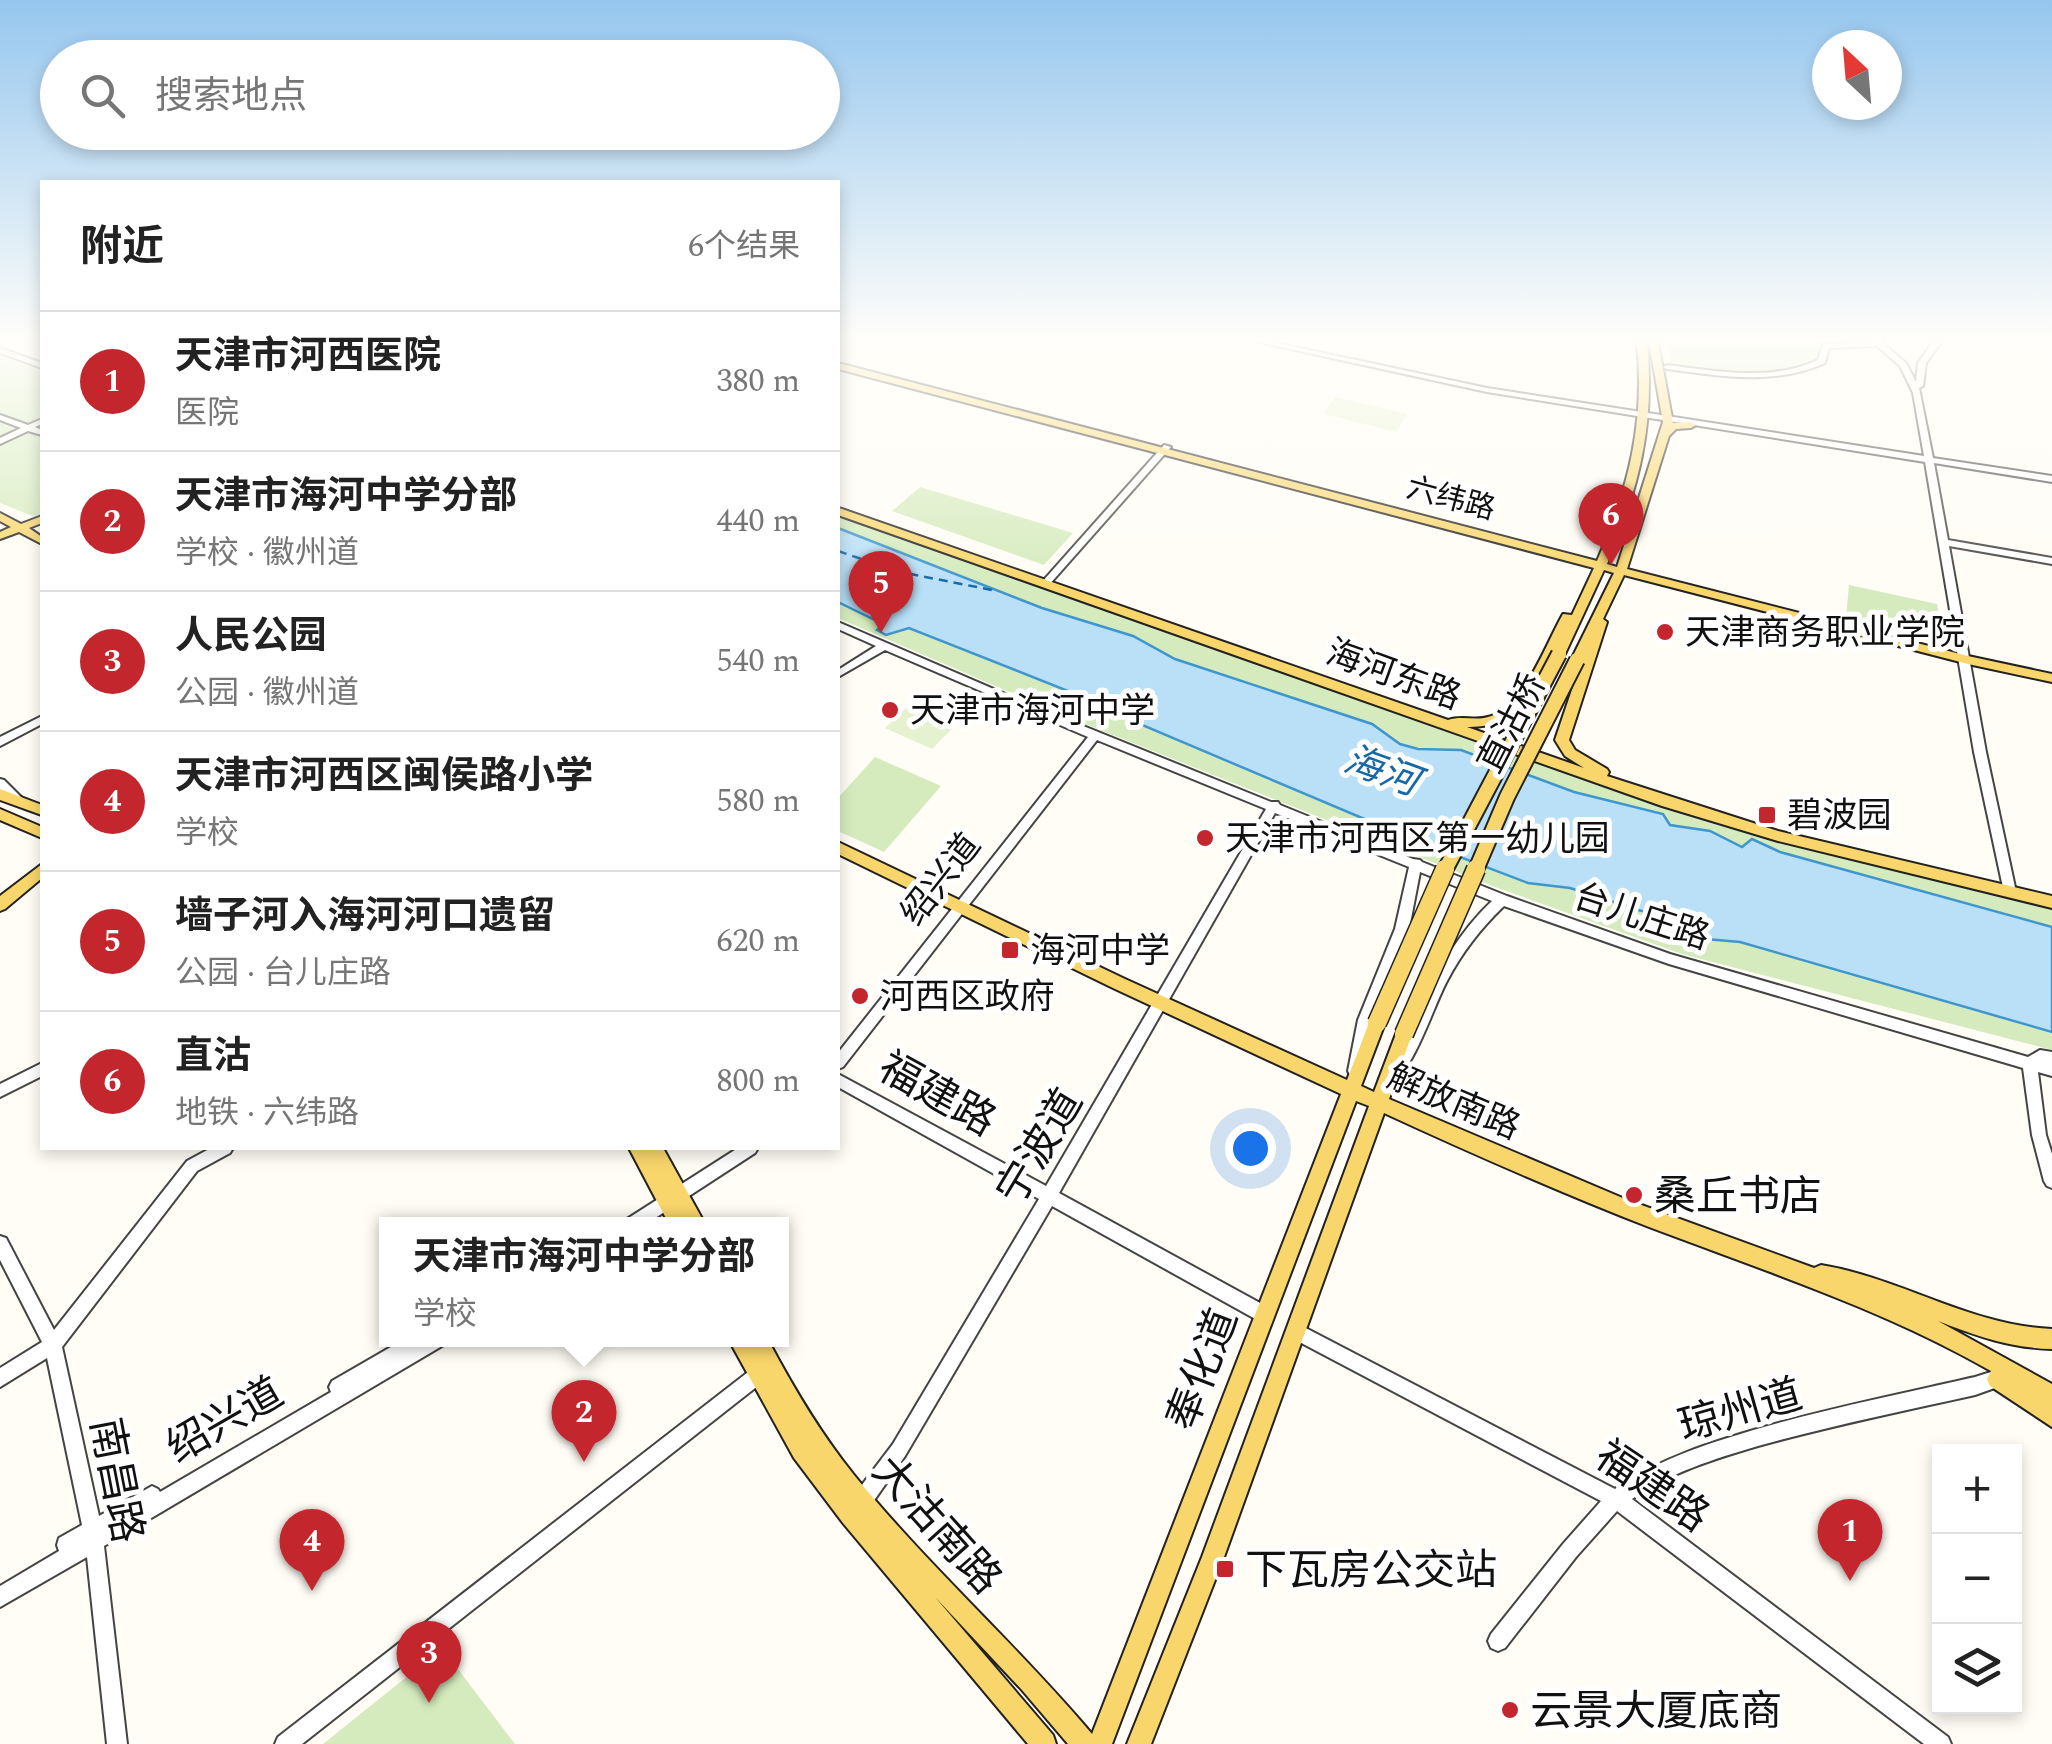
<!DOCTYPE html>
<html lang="zh">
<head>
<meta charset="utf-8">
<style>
	:root { --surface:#fff; --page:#f2f2f2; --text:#222; --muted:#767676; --line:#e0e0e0; --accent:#c4262e }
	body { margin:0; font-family:Spectral,"Noto Sans SC",serif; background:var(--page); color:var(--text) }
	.controls { position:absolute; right:30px; bottom:30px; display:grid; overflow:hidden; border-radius:0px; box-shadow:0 5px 15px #0003 }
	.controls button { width:90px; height:90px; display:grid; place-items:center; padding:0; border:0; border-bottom:2px solid var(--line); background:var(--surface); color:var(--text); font:50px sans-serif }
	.compass { position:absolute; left:1812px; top:30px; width:90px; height:90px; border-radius:50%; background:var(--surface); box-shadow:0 5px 15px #0003; rotate:334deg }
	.you { position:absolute; left:1250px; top:1148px; width:35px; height:35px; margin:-25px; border:8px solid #fff; border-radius:50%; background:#1a73e8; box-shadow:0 0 0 15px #1a73e833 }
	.badge { display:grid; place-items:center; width:65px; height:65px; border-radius:50%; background:var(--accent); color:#fff; font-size:32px; font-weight:700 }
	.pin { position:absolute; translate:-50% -82px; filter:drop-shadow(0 2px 5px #0008) }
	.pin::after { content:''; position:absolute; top:52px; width:35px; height:30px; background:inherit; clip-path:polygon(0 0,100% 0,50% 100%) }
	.popup { position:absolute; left:379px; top:1217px; width:410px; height:130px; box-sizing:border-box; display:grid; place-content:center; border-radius:0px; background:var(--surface); filter:drop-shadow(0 2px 8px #0005); font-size:32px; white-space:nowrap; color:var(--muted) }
	.popup b { font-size:38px; color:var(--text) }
	.popup::after { content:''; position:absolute; left:50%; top:100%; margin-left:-20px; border:20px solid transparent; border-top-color:var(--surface) }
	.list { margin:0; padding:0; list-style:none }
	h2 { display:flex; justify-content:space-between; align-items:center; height:130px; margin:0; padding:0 40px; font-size:42px }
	h2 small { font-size:32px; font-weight:400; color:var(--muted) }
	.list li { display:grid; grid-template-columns:65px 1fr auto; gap:30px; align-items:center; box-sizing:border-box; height:140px; padding:0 40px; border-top:2px solid var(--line) }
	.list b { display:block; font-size:38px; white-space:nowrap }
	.list p { margin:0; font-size:32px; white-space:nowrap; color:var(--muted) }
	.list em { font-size:32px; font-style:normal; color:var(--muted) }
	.icon { flex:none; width:55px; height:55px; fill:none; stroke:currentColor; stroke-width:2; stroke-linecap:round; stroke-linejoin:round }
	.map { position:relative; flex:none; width:2052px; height:1744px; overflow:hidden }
	.search { position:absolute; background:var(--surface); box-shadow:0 5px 15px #0003; left:40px; top:40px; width:800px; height:110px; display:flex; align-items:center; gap:25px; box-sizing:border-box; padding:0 35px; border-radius:55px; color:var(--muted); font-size:38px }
	.panel { position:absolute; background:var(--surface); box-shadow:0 5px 15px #0003; left:40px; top:180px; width:800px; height:970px; border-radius:0px }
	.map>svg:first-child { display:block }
</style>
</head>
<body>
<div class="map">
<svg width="2052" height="1744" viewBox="0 0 2052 1744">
	<rect width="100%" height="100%" fill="#fffdf5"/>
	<g fill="#d5ebbd">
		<path d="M1666,342h157l3,2 -2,16c-50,18 -101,12 -153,6z"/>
		<path d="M0,356l42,15v143l-7,3 -35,-14z"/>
		<path d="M920,487l153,46 -29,32 -152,-54z"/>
		<path d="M838,514l685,244 162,54 172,50 195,45v143l-370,-96 -187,-67 -435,-173 -222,-96z"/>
		<path d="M1849,585l88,19 7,38 -98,-24z"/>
		<path d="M875,757l66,29 -57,66 -46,-21v-33z"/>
		<path d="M448,1656l67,88h-192l101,-81z"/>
	</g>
	<g fill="#e6f2cf">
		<path d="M1335,397l72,17 -11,18 -72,-18z"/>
		<path d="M906,708l47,20 -21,21 -47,-21z"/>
	</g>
	<path fill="#b9e0f7" stroke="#3f96cf" stroke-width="2.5" d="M838,528l204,80 91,28 42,23 197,65 28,20 18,5 43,1 113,42 89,22 7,11 40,6 32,16 10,-8 28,13 272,75v105l-312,-90 -34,-3 -49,-23 -87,-28 -42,-5 -128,-49 -265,-112 -19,-12 -207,-82 -23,7 -9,-5 6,-6 -45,-22z"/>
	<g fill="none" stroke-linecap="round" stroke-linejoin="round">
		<path stroke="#1768a6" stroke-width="2.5" stroke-dasharray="9 6" stroke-linecap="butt" d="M838,551l62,21 92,18"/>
		<defs>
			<g id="minor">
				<path d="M1258,342h14l215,46 437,68 -11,-63 -13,-27 -23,-20 -48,2 -4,15c-50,23 -105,13 -158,6l-4,-2 4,-2c50,6 104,17 151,-5l5,-16 58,-2 25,21 10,19 2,-19 15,-21h8l-15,21 -3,23 -4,2 14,70 119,18v6l-118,-19 14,77 104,18v6l-103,-18 37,206 30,140 -2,3h-8l-2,-3 -30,-140 -49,-290 -438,-70z"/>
				<path d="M0,348l42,15v5l-42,-15z"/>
				<path d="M0,415l28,10 14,-6v5l-7,3 7,3v5l-14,-4 -28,13v-6l21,-10 -21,-8z"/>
				<path d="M1164,445l7,2 -123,139h-6v-4z"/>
				<path d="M838,622l186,80 247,100h7l2,3 133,54 7,1 2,2 85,34 163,58 358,103 12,-7 12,2v24l-14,-4 8,63 6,19v34l-5,-2 -3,-5 -12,-46 -9,-67 -354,-104 -165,-58c-23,22 -42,46 -57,75 -14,26 -33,89 -56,102l-5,-1 -2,-5c4,-7 10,-13 14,-19 8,-14 13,-30 19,-44 20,-42 41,-81 75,-113l-72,-29 -11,57 -37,91 -10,51 -2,4 -5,2 -5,-2 -2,-4 10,-51 37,-91 14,-62 -134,-54 -216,380 212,116 2,6 -2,6 -6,2 -6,-2 -207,-115 -147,250 -39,56 -7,2 -7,-2 -2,-7 2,-7 41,-54 146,-245 -201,-112v-13l208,112 220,-377 -169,-69 -254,327 -5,2v-16l250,-316 -203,-87 -47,27v-7l38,-24 -38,-17z"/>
				<path d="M42,716v8l-42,22v-9z"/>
				<path d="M0,779l4,1 18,18 2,3 -2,3h-8l-14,-14z"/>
				<path d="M42,1063v13l-42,21v-13z"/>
				<path d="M211,1148h22l-3,5 -33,18 -135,176 37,169 53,-30 6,3 2,3 171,-100 -2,-5 3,-6 71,-41h41l-2,6 -338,200 23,198h-20l-20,-187 -87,50v-21l59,-35 -2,-6 2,-7 23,-13 -35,-167 -47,29v-19l42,-26 -42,-82v-24l6,2 48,92 133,-169z"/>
				<path d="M738,1148h20l-3,5 -109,71h-21l2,-5z"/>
				<path d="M1296,1323l319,166c45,-31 97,-47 149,-62 70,-20 141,-34 211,-50l16,-5 2,-4 6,-3 6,3 3,6 -5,11 -28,10c-72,16 -145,31 -217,51 -44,13 -89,27 -126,53l316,238 3,7h-27l-307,-233 -41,46 -71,91 -7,3 -7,-3 -3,-7 3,-7 72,-90 38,-43 -311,-164 -2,-6 2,-6z"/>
				<path d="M758,1366l6,3 3,6 -3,6 -462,363h-27l3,-7 474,-368z"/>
			</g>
			<g id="major">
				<path d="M1637,342h10c8,83 -8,146 -40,222l10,3 1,-3 45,-142 -14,-80h9l15,81 18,-1 5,3 -5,3 -15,1 -7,7 -42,133 341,87 84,18v8l-84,-18 -344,-89 -21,44 4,3 -38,118 6,10 32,19 2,3 -2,4 171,55 274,65v12l-274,-67 -116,-35 -824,-291v-7l4,1 606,211c13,-5 27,1 40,-3 37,-10 57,-72 75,-103l9,1 22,-47 -756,-199v-6l759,198c32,-74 48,-138 40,-219zM1604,570l10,3 -43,87 2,3h8l-26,77 10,16 19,12 -117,-41c49,1 67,-32 87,-71l5,2 6,-4z"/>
				<path d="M0,513l21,11 21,-8v7l-13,5 13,9v7l-23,-12 -19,7v-7l11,-5 -11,-6z"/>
				<path d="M0,789l42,16v10l-42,-15z"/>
				<path d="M0,809l42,18v11l-42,-18z"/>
				<path d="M838,842l287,137 222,101 24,-62 6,-2 6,2 2,5 -24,63 13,6 22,-58 2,-5 6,-2 6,2 2,5 -23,65 236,100 189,69 7,-3c80,13 150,61 231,64v20c-41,-1 -76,-13 -114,-28l114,63v43l-62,-41 -3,-7 4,-8c-108,-62 -226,-100 -342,-144 -90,-35 -178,-74 -265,-114l-160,444 -73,187h-24l75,-187 167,-451 -13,-5 -244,643h-44l-46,-54 -87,-93 118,138 3,9h-28l-185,-221 -49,-65 -65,-118h39c25,47 52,93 86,135 74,91 162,169 238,259l249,-640 -228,-106 -275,-134z"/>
				<path d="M42,864v14l-37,31 -5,2v-15z"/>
				<path d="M629,1148h34l42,76h-36z"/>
			</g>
		</defs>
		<use href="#minor" stroke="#444" stroke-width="4"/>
		<use href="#major" stroke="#222" stroke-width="4"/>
		<use href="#minor" fill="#fff" fill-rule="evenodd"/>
		<use href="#major" fill="#f9d66b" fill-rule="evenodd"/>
		<defs>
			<g id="major-bridge-far1">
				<path d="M1444,872l115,-218"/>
				<path d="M1475,872l32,-75 70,-137"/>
			</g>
			<g id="major-bridge">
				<path d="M1377,1023l68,-154"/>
				<path d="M1404,1034l72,-165"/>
			</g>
		</defs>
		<use href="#major-bridge-far1" stroke="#222" stroke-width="18" stroke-linecap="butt"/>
		<use href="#major-bridge" stroke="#222" stroke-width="21" stroke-linecap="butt"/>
		<use href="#major-bridge-far1" stroke="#f9d66b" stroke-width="14"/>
		<use href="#major-bridge" stroke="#f9d66b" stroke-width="18"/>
	</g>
	<linearGradient id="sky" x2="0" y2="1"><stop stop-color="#95c6ee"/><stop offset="0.58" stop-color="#fffefa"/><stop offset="1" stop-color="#fffefa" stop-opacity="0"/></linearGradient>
	<rect width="2052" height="586" fill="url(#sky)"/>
	<g fill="#c4262e" stroke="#fff" stroke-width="4">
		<circle cx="1665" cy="632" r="10"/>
		<circle cx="890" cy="710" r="10"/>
		<rect x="1757" y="805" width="20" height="20" rx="5"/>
		<circle cx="1205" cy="838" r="10"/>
		<rect x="1000" y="940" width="20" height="20" rx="5"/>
		<circle cx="860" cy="996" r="10"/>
		<circle cx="1634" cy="1195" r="10"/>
		<rect x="1215" y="1559" width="20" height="20" rx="5"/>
		<circle cx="1510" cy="1710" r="10"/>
	</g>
	<g text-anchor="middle" stroke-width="10" stroke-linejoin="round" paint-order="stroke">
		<g font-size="30" fill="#111" stroke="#fff">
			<text transform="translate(1451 498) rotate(15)" y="10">六纬路</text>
		</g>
		<g font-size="35" fill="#111" stroke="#fff" text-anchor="start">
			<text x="1685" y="644">天津商务职业学院</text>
			<text x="910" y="722">天津市海河中学</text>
			<text x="1787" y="827">碧波园</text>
			<text x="1225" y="850">天津市河西区第一幼儿园</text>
			<text x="1030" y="962">海河中学</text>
			<text x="880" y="1008">河西区政府</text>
		</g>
		<g font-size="35" fill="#111" stroke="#fff">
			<text transform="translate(1394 674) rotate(20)" y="12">海河东路</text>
			<text transform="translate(1511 723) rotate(-63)" y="12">直沽桥</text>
			<text transform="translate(940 879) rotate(-52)" y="12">绍兴道</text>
			<text transform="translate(1642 916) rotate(18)" y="12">台儿庄路</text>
			<text transform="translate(1454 1101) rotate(23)" y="12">解放南路</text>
		</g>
		<g font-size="38" font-style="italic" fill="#1768a6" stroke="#fff">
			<text transform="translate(1382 770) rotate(20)" y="13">海河</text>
		</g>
		<g font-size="42" fill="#111" stroke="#fff">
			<text transform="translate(938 1093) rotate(29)" y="15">福建路</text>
			<text transform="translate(1038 1146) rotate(-59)" y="15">宁波道</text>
			<text transform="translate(1201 1369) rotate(-69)" y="15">奉化道</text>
			<text transform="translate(1740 1409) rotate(-16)" y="15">琼州道</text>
			<text transform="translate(224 1419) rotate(-30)" y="15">绍兴道</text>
			<text transform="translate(118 1480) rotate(79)" y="15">南昌路</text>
			<text transform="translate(1653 1485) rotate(34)" y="15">福建路</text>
			<text transform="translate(938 1524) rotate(48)" y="15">大沽南路</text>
		</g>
		<g font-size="42" fill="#111" stroke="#fff" text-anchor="start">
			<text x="1654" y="1210">桑丘书店</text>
			<text x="1245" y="1584">下瓦房公交站</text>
			<text x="1530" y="1725">云景大厦底商</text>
		</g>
	</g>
</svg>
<div class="controls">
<button>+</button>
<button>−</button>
<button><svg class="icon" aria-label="layers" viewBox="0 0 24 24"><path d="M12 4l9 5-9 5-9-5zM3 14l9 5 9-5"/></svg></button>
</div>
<svg class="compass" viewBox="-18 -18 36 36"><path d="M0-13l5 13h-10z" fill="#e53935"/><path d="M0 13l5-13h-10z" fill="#767676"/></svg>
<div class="you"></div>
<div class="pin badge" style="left:1850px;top:1581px">1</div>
<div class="pin badge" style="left:584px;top:1462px">2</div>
<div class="popup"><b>天津市海河中学分部</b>学校</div>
<div class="pin badge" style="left:429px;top:1703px">3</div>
<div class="pin badge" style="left:312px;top:1591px">4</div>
<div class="pin badge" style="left:881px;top:633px">5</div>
<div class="pin badge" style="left:1611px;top:565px">6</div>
<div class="search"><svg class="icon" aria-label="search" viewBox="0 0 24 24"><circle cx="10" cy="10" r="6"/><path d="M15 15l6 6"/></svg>搜索地点</div>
<section class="panel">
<h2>附近<small>6个结果</small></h2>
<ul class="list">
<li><span class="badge">1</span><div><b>天津市河西医院</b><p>医院</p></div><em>380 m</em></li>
<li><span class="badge">2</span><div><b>天津市海河中学分部</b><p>学校 · 徽州道</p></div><em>440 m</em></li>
<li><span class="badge">3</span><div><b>人民公园</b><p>公园 · 徽州道</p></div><em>540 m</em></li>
<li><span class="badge">4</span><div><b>天津市河西区闽侯路小学</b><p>学校</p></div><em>580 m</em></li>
<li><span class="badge">5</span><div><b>墙子河入海河河口遗留</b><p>公园 · 台儿庄路</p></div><em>620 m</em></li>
<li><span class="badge">6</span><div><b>直沽</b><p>地铁 · 六纬路</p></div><em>800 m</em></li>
</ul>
</section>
</div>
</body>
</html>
